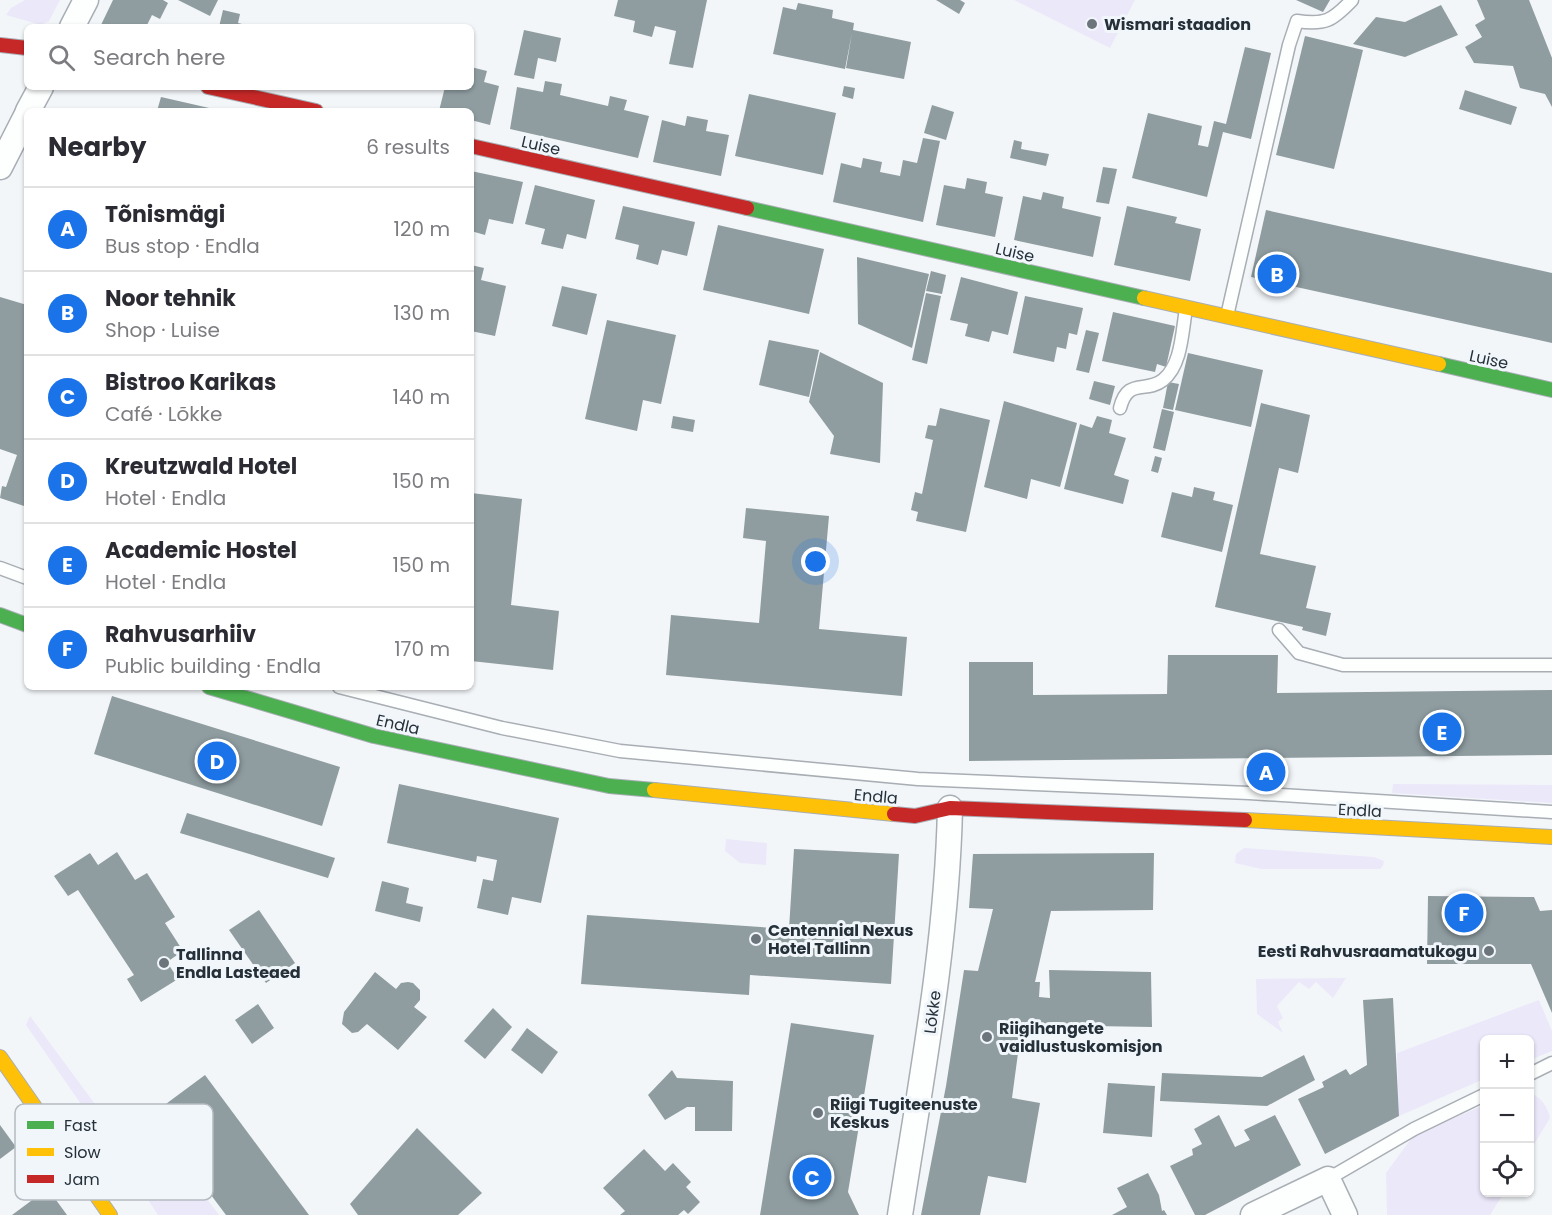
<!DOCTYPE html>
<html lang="en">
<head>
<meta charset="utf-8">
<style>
	:root { --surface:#fff; --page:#f2f2f3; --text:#2b2b33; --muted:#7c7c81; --line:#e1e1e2; --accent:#1a73e8 }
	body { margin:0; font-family:Poppins,sans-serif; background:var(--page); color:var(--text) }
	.controls { position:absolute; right:18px; bottom:18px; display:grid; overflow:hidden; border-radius:9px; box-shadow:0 2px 4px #0004 }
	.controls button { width:54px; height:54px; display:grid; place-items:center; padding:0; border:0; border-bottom:2px solid var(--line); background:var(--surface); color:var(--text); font:30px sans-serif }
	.you { position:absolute; left:816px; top:562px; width:21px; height:21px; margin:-15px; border:4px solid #fff; border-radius:50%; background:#1a73e8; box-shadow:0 0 0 9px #1a73e833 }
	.badge { display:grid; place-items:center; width:39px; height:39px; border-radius:50%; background:var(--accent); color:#fff; font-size:20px; font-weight:700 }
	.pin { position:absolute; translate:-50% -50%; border:3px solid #fff; box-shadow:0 2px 6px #0006 }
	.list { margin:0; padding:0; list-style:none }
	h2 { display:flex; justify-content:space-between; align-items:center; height:78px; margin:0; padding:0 24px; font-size:26px }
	h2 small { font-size:20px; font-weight:400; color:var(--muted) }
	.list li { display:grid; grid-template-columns:39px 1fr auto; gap:18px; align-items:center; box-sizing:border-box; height:84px; padding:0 24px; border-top:2px solid var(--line) }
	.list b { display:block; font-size:22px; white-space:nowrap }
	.list p { margin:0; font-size:20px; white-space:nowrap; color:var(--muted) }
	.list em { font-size:20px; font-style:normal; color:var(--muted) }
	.icon { flex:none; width:33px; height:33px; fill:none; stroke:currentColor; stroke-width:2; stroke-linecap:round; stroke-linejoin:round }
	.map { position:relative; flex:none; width:1552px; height:1215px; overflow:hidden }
	.search { position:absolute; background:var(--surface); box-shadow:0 2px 4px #0004; left:24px; top:24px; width:450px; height:66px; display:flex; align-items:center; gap:15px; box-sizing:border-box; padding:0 21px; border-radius:9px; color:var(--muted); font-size:22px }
	.panel { position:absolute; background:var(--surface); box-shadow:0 2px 4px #0004; left:24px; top:108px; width:450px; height:582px; border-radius:9px }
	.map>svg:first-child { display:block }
</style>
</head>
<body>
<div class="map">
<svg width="1552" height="1215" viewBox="0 0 1552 1215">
	<rect width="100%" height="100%" fill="#f3f6f9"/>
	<g fill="#ebe8fa">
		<path d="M25,0h35l-11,21 -8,4 -35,-10 5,-7z"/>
		<path d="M1014,0h121l-25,48z"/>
		<path d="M1393,784l159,1v18l-160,-10z"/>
		<path d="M726,839l41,4 -1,22 -26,-2 -15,-12z"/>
		<path d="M1244,848l130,9 10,4 -1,5 -3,3h-119l-26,-6 1,-9z"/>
		<path d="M1346,978l-13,20 -17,-16 -7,7 -10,-7 -22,24 6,12 -5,4 5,11 -26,-19 -1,-35z"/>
		<path d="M1539,1000l13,31v20l-22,9v-20h-46v39l-85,37 -2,-63z"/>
		<path d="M30,1016l90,122 27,-20 27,38 -38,27 -110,-158z"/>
		<path d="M1530,1093c10,3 18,14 20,25l-20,33z"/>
		<path d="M1484,1105v87l20,1 -14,22h-103l-1,-42 27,-37z"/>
		<path d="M180,1163l39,52h-61l-16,-24z"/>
	</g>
	<g fill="#8f9da1">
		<path d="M113,0h50l5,3 -8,16 -8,-4 -6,12h-46z"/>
		<path d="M178,0h40l-8,16z"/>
		<path d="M618,0h89l-14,68 -24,-4 7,-33 -21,-5 -3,11 -19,-5 2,-11 -21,-5z"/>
		<path d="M936,0h24l5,3 -6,11z"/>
		<path d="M1296,0h34l-7,12z"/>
		<path d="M1477,0h52l23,58v49l-7,-13 -25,-6 -7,-22 -39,-3 -9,-16 17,-10 -7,-12 10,-6z"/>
		<path d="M798,3l35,7 -1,8 22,5 -1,7 58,12 -7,37 -58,-11 6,-35 -7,36 -72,-15 10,-47 13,3z"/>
		<path d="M1441,5l17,30 -53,22 -52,-13 23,-27 29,5z"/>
		<path d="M223,10l17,4 -2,9 16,4h-35z"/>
		<path d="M524,30l37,8 -5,24 -18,-4 -4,21 -20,-4z"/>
		<path d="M1305,36l58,14 -29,119 -58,-14z"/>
		<path d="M1245,47l26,6 -20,86 -28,-7 -16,65 -75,-19 16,-65 54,13 -4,19 10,2 6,-26 12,3z"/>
		<path d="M471,67l16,4 -3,11 15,4 -9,39 -19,-5v-9h-32l6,-24h26z"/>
		<path d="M545,81l17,3 -2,11 48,11 2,-10 17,4 -3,10 25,6 -11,42 -128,-29 7,-42 26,5z"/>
		<path d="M844,86l11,2 -2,11 -11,-3z"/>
		<path d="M1465,90l52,17 -6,18 -52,-16z"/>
		<path d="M749,94l87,19 -13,62 -88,-19z"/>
		<path d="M161,97l57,13v1h-61z"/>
		<path d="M932,105l22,7 -8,28 -22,-7z"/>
		<path d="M687,116l21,4 -2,11 23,4 -8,41 -68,-14 9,-42 23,6z"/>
		<path d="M923,138l17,3 -17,81 -90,-20 8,-39 20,5 2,-10 19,4 -2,10 20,4 3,-16 14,3z"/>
		<path d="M1014,140l8,2 -1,7 28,5 -3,12 -36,-8z"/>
		<path d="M1103,167l14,2 -8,35 -13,-2z"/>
		<path d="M471,171l52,11 -10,42 -24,-5 -4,16 -14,-4z"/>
		<path d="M967,178l20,4 -2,11 18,4 -8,40 -59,-12 8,-40 21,4z"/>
		<path d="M535,185l60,15 -9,39 -19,-5 -4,15 -22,-5 4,-15 -20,-5z"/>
		<path d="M1043,192l21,5 -2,11 39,9 -8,40 -79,-17 9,-44 18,4z"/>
		<path d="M623,206l72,16 -8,34 -25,-6 -4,15 -22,-6 3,-14 -24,-6z"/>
		<path d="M1127,206l50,11 -2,6 26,6 -11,52 -76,-16z"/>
		<path d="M1266,210l286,63v70l-301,-66z"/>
		<path d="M718,225l106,24 -15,65 -106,-24z"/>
		<path d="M857,257l72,17 -17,74 -54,-24z"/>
		<path d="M471,265l13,3 -3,12 25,6 -11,50 -24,-5z"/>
		<path d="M931,271l15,4 -4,19 -16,-3z"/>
		<path d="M961,277l57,15 -10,43 -16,-4 -3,11 -24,-6 3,-12 -18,-4z"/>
		<path d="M562,286l35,8 -10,41 -35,-9z"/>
		<path d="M926,293l15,3 -14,68 -15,-4z"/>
		<path d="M1025,296l58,12 -6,27 -8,-2 -3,16 -9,-2 -3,15 -41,-9z"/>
		<path d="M0,297l27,8v202l-27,-9 2,-12 4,1 11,-32 -17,-6z"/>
		<path d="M1113,312l62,14 -9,41 -9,-3 -2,8 -53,-11z"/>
		<path d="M607,320l69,15 -15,69 -18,-4 -6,31 -52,-12z"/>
		<path d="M1086,330l13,3 -10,40 -13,-3z"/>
		<path d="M769,340l50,10 -10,47 -50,-12z"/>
		<path d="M820,352l63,31 -3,80 -50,-9 4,-18 -25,-34z"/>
		<path d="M1188,353l75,17 -12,57 -76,-17z"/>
		<path d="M1094,381l21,5 -5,19 -21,-6z"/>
		<path d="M1168,382l11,2 -6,26 -10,-2z"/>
		<path d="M1004,401l73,22 -17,64 -29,-8 -4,20 -43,-12z"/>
		<path d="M1261,403l49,12 -12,58 -19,-5 -19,86 56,12 -10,42 25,5 -5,23 -24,-6 1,-3 -88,-20z"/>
		<path d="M940,408l50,12 -24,112 -50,-11 2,-9 -7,-2 4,-18 7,2 11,-54 -8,-2 3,-13 8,1z"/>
		<path d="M1162,409l12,3 -9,39 -12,-3z"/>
		<path d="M673,416l22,4 -2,12 -22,-4z"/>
		<path d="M1097,416l15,4 -3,13 17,5 -12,37 15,5 -6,24 -59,-15 16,-65 12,4z"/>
		<path d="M1155,456l7,2 -4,15 -7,-2z"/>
		<path d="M1194,487l21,5 -2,8 20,5 -11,47 -61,-15 11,-45 20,5z"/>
		<path d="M471,493l51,6 -11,106 48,6 -6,59 -82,-9z"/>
		<path d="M746,508l83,8 -10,113 88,8 -5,59 -236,-21 5,-60 88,8 7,-82 -23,-3z"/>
		<path d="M1168,655h110l-1,38 275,-3v65l-583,6v-99h64v33l134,-1z"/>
		<path d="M112,696l228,71 -18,59 -228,-72z"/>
		<path d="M399,784l160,34 -18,85 -29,-6 -4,18 -31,-7 6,-29 10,2 4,-21 -20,-4 -1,6 -89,-19z"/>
		<path d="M187,813l148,45 -7,20 -148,-45z"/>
		<path d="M794,849l105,5 -8,130 -141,-9 -1,20 -168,-11 6,-69 202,14z"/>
		<path d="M117,852l18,28 12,-7 28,44 -10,6 18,28 -16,11 11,17 -37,23 -14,-23 7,-4 -56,-85 -10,6 -14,-20 36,-23 8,12z"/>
		<path d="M1154,853l-1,57 -102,1 -16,71h5l-1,15 11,1 -1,-28 102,2 1,55 -117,-2 -3,8 -11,-2 -9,67 28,5 -14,80 -38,-7 -8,39h-59l25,-129 18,-116 14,1 15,-62 -24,-1 4,-54z"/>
		<path d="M382,881l27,7 -3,15 17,4 -3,15 -45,-11z"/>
		<path d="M1428,896l106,1 6,14 12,-1v103l-21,-49h-104z"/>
		<path d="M259,910l36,53 -29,20 -37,-53z"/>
		<path d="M375,972l21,17 5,-6 7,-1 5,1 7,7v10l-6,7 13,10 -29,33 -31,-26 -9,8 -6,1 -10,-9 2,-12z"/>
		<path d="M1393,998l6,118 -74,38 -27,-55 26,-12 -2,-5 24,-13 4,6 17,-10 -4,-65z"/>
		<path d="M258,1004l16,24 -22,16 -17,-24z"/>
		<path d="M493,1008l19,19 -27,32 -21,-18z"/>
		<path d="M791,1023l83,12 -26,157 11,23h-99z"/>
		<path d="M527,1028l31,24 -16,22 -31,-24z"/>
		<path d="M1304,1055l11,25 -48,26 -107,-5 2,-28 100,4z"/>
		<path d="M672,1070l5,8 56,3 -1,50h-37v-24h-8l-22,13 -17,-25z"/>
		<path d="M205,1075l104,140h-83l-75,-100z"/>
		<path d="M1108,1083l47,3 -3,51 -49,-4z"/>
		<path d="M1219,1115l16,32 15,-7 -6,-10 31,-15 26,50 -96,50h-10l-25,-49 23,-11 -1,-6 10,-5 -8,-15z"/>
		<path d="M0,1125l16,22 -16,12z"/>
		<path d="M417,1128l65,65 -24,22h-100l-8,-11z"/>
		<path d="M644,1149l21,22 8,-8 18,19 -5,5 14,15 -12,12 -4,-4 -6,5h-58l5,-4 -22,-23z"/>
		<path d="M1148,1173l11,22 3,16 2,-1 3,5h-55l15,-8 -10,-19z"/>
		<path d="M48,1189l19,26h-55l27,-20z"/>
	</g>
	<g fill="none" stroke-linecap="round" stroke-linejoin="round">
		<defs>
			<g id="lane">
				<path d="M1227,316l62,-271 8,-24c28,4 35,0 55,-21"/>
				<path d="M1120,408c8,-31 25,-14 43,-28 19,-15 19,-49 23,-71"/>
				<path d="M0,568l27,10"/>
				<path d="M1279,630l20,23 44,12h209"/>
				<path d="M339,687l163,41 118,23 298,28 331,14 303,19"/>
				<path d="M1530,1074l22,-11"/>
				<path d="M1328,1179l86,-50 70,-34"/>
			</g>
			<g id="street">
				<path d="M72,27l14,-27"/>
				<path d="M28,111l13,-24"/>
				<path d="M0,167l27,-53"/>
				<path d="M900,1215c21,-135 47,-270 50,-407"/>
				<path d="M1253,1215l75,-36 17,36"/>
			</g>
			<g id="fast">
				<path d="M747,208l397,90"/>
				<path d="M1439,364l113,26"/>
				<path d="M0,615l27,10"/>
				<path d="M209,687l165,49 235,50 45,4"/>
			</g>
			<g id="slow">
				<path d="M1144,298l295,66"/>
				<path d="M654,790l240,24"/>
				<path d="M1245,820l307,17"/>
				<path d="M0,1057l110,158"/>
			</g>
			<g id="jam">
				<path d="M0,45l27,3"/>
				<path d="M208,87l108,24"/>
				<path d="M471,146l276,62"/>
				<path d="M894,814l21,2 35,-8 295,12"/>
			</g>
		</defs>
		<use href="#lane" stroke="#a8aeb4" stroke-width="15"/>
		<use href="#street" stroke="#a8aeb4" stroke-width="27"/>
		<use href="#fast" stroke="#a8aeb4" stroke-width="16"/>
		<use href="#slow" stroke="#a8aeb4" stroke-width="16"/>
		<use href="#jam" stroke="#a8aeb4" stroke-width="16"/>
		<use href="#lane" stroke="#fdfefe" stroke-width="12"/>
		<use href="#street" stroke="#fdfefe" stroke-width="24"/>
		<use href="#fast" stroke="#4caf50" stroke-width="14"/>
		<use href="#slow" stroke="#ffc107" stroke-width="14"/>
		<use href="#jam" stroke="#c62828" stroke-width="14"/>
	</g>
	<g fill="#6d757c" stroke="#f1f6fb" stroke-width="2">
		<circle cx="1092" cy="24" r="6"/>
		<circle cx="756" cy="939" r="6"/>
		<circle cx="1489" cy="951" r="6"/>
		<circle cx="164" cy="963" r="6"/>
		<circle cx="987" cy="1037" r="6"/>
		<circle cx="818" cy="1113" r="6"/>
	</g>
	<g text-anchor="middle" stroke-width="6" stroke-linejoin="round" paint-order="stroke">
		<g font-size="16" font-weight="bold" fill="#253039" stroke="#f1f6fb" text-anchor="start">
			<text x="1104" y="30">Wismari staadion</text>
			<text x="768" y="936">Centennial Nexus<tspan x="768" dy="18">Hotel Tallinn</tspan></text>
			<text x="1477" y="957" text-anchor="end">Eesti Rahvusraamatukogu</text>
			<text x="176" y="960">Tallinna<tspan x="176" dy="18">Endla Lasteaed</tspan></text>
			<text x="999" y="1034">Riigihangete<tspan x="999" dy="18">vaidlustuskomisjon</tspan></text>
			<text x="830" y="1110">Riigi Tugiteenuste<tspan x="830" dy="18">Keskus</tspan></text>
		</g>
		<g font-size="16" fill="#253039" stroke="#f1f6fb">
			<text transform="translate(541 145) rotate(13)" y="6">Luise</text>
			<text transform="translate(1015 252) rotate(13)" y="6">Luise</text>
			<text transform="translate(1489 359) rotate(12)" y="6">Luise</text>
			<text transform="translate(398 724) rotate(13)" y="6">Endla</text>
			<text transform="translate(876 796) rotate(5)" y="6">Endla</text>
			<text transform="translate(1360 810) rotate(3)" y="6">Endla</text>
			<text transform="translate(932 1012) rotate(-83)" y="6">Lõkke</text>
		</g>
	</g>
	<rect x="15" y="1104" width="198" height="96" rx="9" fill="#f1f6fb" stroke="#b4bbc1" stroke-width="1.5"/>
	<rect x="27" y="1121" width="27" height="8" fill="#4caf50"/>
	<rect x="27" y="1148" width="27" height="8" fill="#ffc107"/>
	<rect x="27" y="1175" width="27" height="8" fill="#c62828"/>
	<g font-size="16" fill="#253039">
		<text x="64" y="1131">Fast</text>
		<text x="64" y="1158">Slow</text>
		<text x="64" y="1185">Jam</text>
	</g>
</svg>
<div class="controls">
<button>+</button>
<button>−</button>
<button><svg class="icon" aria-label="locate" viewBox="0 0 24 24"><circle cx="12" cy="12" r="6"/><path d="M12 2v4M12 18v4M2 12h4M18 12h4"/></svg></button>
</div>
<div class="you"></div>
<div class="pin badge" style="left:1266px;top:772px">A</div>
<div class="pin badge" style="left:1277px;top:274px">B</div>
<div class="pin badge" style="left:812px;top:1177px">C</div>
<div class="pin badge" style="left:217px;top:761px">D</div>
<div class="pin badge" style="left:1442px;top:732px">E</div>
<div class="pin badge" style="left:1464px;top:913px">F</div>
<div class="search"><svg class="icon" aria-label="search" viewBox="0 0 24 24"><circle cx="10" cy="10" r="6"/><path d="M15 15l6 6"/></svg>Search here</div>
<section class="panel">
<h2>Nearby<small>6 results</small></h2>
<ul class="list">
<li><span class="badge">A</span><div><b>Tõnismägi</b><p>Bus stop · Endla</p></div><em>120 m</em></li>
<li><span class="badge">B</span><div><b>Noor tehnik</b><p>Shop · Luise</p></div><em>130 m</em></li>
<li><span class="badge">C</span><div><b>Bistroo Karikas</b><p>Café · Lõkke</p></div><em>140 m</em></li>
<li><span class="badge">D</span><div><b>Kreutzwald Hotel</b><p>Hotel · Endla</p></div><em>150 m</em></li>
<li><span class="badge">E</span><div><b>Academic Hostel</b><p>Hotel · Endla</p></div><em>150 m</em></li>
<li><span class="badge">F</span><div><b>Rahvusarhiiv</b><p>Public building · Endla</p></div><em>170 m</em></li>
</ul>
</section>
</div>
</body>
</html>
